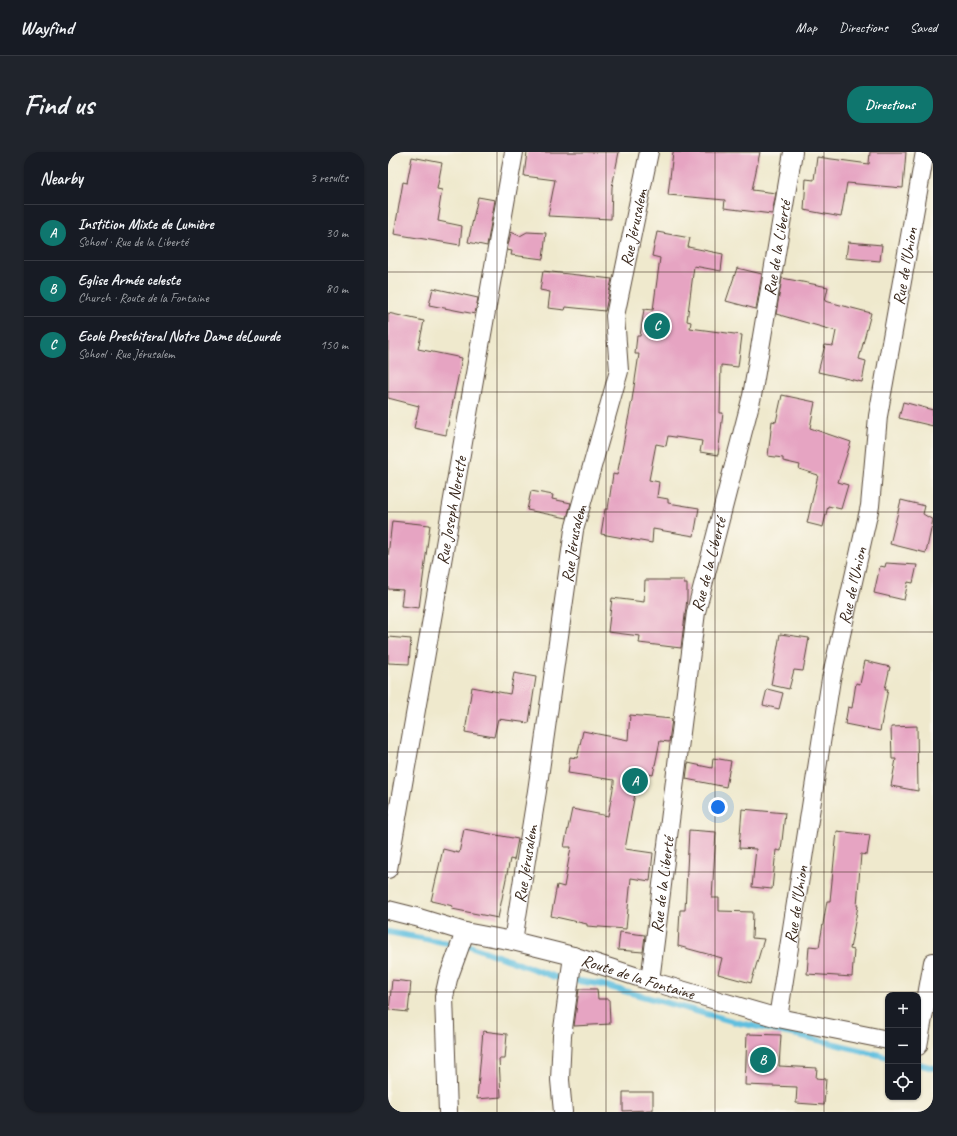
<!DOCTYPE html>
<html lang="en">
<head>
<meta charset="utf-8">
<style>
	:root { --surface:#171b24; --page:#20242c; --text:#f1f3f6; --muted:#9ea1a6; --line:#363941; --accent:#0f766e }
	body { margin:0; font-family:Caveat,sans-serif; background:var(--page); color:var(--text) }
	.controls { position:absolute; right:12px; bottom:12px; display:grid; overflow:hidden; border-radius:8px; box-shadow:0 1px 3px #0004 }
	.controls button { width:36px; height:36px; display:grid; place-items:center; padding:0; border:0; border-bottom:1px solid var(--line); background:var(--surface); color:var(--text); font:20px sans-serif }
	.you { position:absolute; left:330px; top:655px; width:14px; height:14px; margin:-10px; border:3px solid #fff; border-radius:50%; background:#1a73e8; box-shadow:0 0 0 6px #1a73e833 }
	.badge { display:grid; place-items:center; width:26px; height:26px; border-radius:50%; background:var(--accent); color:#fff; font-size:13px; font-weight:700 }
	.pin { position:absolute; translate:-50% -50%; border:2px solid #fff; box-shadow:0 1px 4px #0006 }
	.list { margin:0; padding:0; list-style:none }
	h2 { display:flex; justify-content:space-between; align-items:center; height:52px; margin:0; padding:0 16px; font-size:17px }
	h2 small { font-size:13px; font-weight:400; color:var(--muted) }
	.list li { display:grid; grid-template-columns:26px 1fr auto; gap:12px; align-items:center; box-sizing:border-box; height:56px; padding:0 16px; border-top:1px solid var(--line) }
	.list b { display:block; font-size:15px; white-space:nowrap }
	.list p { margin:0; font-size:13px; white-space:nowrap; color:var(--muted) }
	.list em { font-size:13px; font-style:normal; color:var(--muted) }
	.icon { flex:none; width:22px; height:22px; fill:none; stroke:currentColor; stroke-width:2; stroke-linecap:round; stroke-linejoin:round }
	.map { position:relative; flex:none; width:545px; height:960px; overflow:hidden; border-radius:16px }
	header { display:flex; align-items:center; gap:24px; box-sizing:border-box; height:56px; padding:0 20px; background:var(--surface); border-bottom:1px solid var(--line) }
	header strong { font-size:19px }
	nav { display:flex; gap:22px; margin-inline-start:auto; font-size:14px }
	.intro { display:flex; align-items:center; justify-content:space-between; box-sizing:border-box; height:96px; padding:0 24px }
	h1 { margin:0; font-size:28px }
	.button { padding:10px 18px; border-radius:16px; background:var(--accent); color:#fff; font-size:14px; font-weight:700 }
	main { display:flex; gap:24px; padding:0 24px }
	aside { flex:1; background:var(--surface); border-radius:16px; box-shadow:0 1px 3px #0004 }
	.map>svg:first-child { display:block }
</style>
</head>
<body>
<header>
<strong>Wayfind</strong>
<nav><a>Map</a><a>Directions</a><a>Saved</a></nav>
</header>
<div class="intro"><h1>Find us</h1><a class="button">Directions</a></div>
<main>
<aside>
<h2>Nearby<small>3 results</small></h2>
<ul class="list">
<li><span class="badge">A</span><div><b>Instition Mixte de Lumière</b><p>School · Rue de la Liberté</p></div><em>30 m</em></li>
<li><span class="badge">B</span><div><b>Eglise Armée celeste</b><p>Church · Route de la Fontaine</p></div><em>80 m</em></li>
<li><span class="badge">C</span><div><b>Ecole Presbiteral Notre Dame deLourde</b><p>School · Rue Jérusalem</p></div><em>150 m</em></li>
</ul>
</aside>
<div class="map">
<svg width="545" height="960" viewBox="0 0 545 960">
	<rect width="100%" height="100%" fill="#fbf7ec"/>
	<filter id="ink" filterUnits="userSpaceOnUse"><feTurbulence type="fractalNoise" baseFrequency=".025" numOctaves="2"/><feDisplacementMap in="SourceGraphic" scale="8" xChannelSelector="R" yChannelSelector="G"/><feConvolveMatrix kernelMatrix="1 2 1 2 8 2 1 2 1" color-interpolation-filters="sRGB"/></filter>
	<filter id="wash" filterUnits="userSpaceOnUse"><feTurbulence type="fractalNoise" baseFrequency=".012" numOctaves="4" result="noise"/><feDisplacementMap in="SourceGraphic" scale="16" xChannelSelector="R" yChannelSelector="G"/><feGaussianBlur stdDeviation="0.9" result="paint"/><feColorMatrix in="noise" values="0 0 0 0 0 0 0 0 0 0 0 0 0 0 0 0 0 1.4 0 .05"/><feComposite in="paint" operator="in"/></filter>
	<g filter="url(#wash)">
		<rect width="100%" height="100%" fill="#efe9cd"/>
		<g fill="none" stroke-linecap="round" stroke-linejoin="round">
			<g stroke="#60bfdf" stroke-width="6">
				<path d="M0,780l60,11"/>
				<path d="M82,794l88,32 41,6 140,39 63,13 86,21"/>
				<path d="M530,912l15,4"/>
			</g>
		</g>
		<g id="blocks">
			<g fill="#e6a4c2">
				<path d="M139,0h92l-7,35 -1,32 -63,-3 7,-36 -31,-4z"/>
				<path d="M285,0h87l-8,38 24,3 -4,21 -48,-6 1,-8 -57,-5z"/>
				<path d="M482,0h36l-3,36 -56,-5 -6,34 -37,-7 2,-31 8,1 3,-23 52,7z"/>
				<path d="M24,5l30,6 -5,26 5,1 -3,18 1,1 -2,12 24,5 -2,19 -66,-11 9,-52 4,1z"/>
				<path d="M90,45l17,3 -8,46 -19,-4z"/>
				<path d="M123,80l9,4 7,-4 19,1 -3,26 -32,-4 1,-4 -5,-1z"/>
				<path d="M269,80l33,6 -2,9 35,7 -2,17 -27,-5 -7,55 4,1 -1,6 52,7 -4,32 -17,-2 -1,48h3l-5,42 -18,-3 2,-11 -34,-5 -2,10 -10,-2 -7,36 10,2 -2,15 11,2v4l31,5 -5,28 -41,-7 -1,14 -51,-9 4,-25h3l5,-35 4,1 15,-75 7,-46h-4l2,-18h3l4,-27 9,1 7,-52 -8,-2z"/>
				<path d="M460,90l34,3 -2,16 -34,-3z"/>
				<path d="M349,116l25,6 -6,35 -30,-8z"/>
				<path d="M155,119l69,8 -7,32 -39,-4 -1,3 -17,-2 2,-16 -10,-2z"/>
				<path d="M394,126l46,9 -3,14 46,12 -12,46 7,2 -4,21 -44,-10 7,-27 8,1 3,-15 -60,-17z"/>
				<path d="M45,136l45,10 -3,16 -46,-9z"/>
				<path d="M0,161l36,8 -6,28 44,9 -16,77 -32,-7 5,-22 -31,-8z"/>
				<path d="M394,243l33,7 -5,26 41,14 -13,40 10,3 -7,24 -13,-3 -5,21 -16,-4 11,-48 -19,-6 1,-4 -17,-4v-3l-15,-2 4,-35 4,1z"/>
				<path d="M515,250l30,8v16l-34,-8z"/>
				<path d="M143,339l22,4 -1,4 19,4 -4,15 -40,-8z"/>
				<path d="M513,348l24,6 -2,8 10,6 -7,33 -36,-9z"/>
				<path d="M4,369l38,4 -11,83 -18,-2 2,-16 -15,-1v-33z"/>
				<path d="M498,411l31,2 -4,18 -5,-1 -4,18 -30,-7 6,-27 5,1z"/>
				<path d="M257,428h39v4h3v15l-6,49 -42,-5 1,-7 -32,-4 4,-34 32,4z"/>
				<path d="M392,482l29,4 -6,33 -9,-1 -5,19 -18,-4z"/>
				<path d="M0,485l23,2 -2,25 -21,-1z"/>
				<path d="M477,509l25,6 -5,22h3l-8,42 -35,-7 3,-17 4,1 4,-25 4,1z"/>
				<path d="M126,521l22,4 -7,46 -31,-4 -4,18 -29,-5 7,-45 38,7z"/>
				<path d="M379,537l16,4 -4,16 -16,-4z"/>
				<path d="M242,563l42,4 -3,23 -9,-1 -7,34 -9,-2 -3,16 -5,-1 -11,61 28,4 -3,28 -19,-3 -5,51 -39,-3v-2l-36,-8 6,-31 7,2 7,-40h-7l8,-38 36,7 6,-33v-3l-46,-7 2,-16 7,1 6,-27 45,9z"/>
				<path d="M529,574l1,65 -27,-5 5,-27h-4l-1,-32z"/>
				<path d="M325,606l18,3 -5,26 -40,-8 2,-16 24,5z"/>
				<path d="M354,657l43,4 -4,38 -5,-1 -4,39 -20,-2 4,-38 -17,-1z"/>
				<path d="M76,677l54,10 -4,21 -4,-1 -12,59 -46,-9 1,-3 -22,-5 12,-52 16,4z"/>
				<path d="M301,678l27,2 -4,66h7v13l34,1 -1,26 12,1 -13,44 -33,-9 4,-16 -44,-12 2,-36h5z"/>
				<path d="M449,679l33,4 -3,20 -6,-1 -4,52h1l-8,43 4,1 -2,27 -45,-3 2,-28 10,1 8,-46h3z"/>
				<path d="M232,780l25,3 -2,17 -25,-2z"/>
				<path d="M4,828l19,2 -3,30 -19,-2z"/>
				<path d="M191,837h18l1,10h11l1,25 -36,2z"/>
				<path d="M95,879l24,3 -2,25h-6l2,38 -24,2z"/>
				<path d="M359,882l34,1 -2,31 38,2 -1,10 10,1 -2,26 -28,-2 1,-16 -52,-2z"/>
				<path d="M235,940h30v18l-30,1z"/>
			</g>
		</g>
	</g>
	<g filter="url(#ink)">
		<use href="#blocks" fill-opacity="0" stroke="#564738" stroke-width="1"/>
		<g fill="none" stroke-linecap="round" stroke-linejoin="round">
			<defs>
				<g id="minor">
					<path id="s1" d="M0,717l126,-717"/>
					<path id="s2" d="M0,758l28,7 49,15 48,9 60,15 77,25 128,37 110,22"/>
					<path id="s3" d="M125,789l24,-150 37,-261 45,-159 -4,-55 34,-164"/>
					<path id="s4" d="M262,829l46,-369 56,-216 41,-244"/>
					<path id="s5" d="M390,866l53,-339 39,-173 8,-90 47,-264"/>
					<path d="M530,894l15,-84"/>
					<path d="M60,960l-4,-115 4,-18 17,-47"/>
					<path d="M175,960l-3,-32 2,-44 11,-80"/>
				</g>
			</defs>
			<use href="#minor" stroke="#564738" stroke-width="20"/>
			<use href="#minor" stroke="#fff" stroke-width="18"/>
		</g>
	</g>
	<path fill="none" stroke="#3b2a1e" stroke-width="1" stroke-opacity="0.55" d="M109,0v960M218,0v960M327,0v960M436,0v960M0,120h545M0,240h545M0,360h545M0,480h545M0,600h545M0,720h545M0,840h545"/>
	<g text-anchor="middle" stroke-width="3.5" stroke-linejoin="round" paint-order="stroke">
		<g font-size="17" fill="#3b2a1e" stroke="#fbf7ec">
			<text dy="6" stroke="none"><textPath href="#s3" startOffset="726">Rue Jérusalem</textPath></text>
			<text dy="6" stroke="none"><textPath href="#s4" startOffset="745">Rue de la Liberté</textPath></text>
			<text dy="6" stroke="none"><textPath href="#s5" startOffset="763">Rue de l'Union</textPath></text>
			<text dy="6" stroke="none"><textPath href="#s1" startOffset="364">Rue Joseph Nerette</textPath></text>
			<text dy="6" stroke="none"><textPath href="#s3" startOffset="402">Rue Jérusalem</textPath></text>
			<text dy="6" stroke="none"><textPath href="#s4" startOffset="421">Rue de la Liberté</textPath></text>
			<text dy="6" stroke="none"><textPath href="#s5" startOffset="439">Rue de l'Union</textPath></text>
			<text dy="6" stroke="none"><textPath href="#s3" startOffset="78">Rue Jérusalem</textPath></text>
			<text dy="6" stroke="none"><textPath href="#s4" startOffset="97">Rue de la Liberté</textPath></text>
			<text dy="6" stroke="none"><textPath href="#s5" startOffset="115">Rue de l'Union</textPath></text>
			<text dy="6" stroke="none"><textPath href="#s2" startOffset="259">Route de la Fontaine</textPath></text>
		</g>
	</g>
</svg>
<div class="controls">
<button>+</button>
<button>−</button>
<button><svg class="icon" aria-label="locate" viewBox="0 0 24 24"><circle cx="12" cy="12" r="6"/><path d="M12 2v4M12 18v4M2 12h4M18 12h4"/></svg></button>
</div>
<div class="you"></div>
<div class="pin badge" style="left:247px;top:629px">A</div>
<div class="pin badge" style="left:375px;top:908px">B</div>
<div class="pin badge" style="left:269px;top:174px">C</div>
</div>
</main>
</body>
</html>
